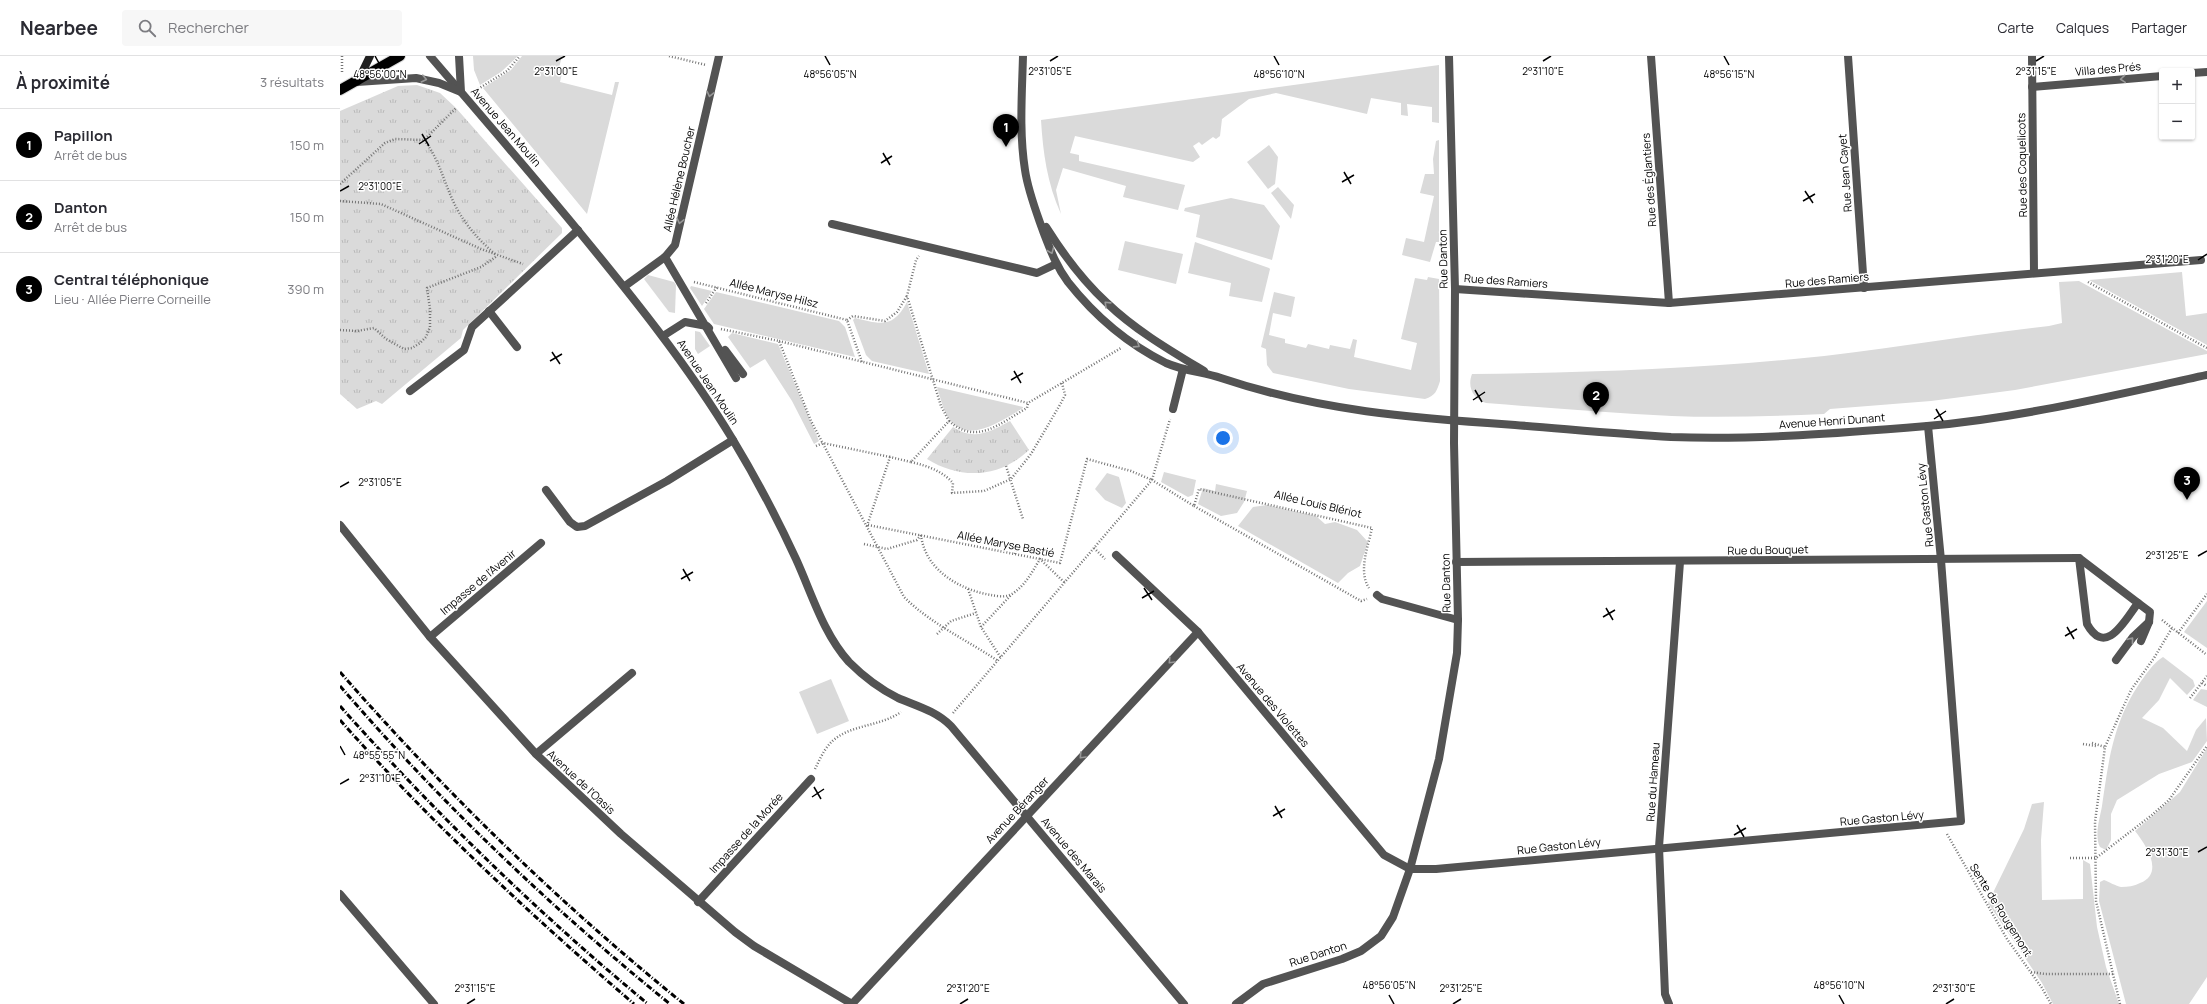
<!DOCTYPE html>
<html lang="fr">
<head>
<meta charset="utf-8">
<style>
	:root { --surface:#fff; --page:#f7f7f7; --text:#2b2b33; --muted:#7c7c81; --line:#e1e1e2; --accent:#000 }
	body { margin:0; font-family:Manrope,sans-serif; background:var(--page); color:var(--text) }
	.controls { position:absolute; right:12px; top:12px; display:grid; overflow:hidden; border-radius:4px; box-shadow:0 1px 3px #0004 }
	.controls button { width:36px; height:36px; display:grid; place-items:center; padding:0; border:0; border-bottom:1px solid var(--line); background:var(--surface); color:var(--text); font:20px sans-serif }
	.you { position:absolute; left:883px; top:382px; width:14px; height:14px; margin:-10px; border:3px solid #fff; border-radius:50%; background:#1a73e8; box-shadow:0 0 0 6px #1a73e833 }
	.badge { display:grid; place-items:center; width:26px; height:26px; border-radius:50%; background:var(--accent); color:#fff; font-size:13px; font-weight:700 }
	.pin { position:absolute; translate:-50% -33px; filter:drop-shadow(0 1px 2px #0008) }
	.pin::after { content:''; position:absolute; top:21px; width:14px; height:12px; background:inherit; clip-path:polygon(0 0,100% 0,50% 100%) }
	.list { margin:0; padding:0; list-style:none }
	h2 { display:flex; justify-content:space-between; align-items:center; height:52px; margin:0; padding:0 16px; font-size:17px }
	h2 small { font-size:13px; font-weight:400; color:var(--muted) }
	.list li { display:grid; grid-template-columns:26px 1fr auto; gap:12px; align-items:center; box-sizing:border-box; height:72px; padding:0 16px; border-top:1px solid var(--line) }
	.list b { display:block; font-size:15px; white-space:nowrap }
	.list p { margin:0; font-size:13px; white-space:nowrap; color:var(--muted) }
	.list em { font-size:13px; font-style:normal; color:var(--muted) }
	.icon { flex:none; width:22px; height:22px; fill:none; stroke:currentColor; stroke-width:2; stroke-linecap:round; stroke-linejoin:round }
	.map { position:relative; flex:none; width:1867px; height:948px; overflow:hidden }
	header { display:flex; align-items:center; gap:24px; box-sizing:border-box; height:56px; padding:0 20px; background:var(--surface); border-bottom:1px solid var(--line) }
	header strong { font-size:19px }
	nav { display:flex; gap:22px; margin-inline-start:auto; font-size:14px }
	.search { width:280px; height:36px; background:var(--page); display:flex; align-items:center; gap:10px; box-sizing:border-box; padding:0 14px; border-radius:4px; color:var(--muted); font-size:15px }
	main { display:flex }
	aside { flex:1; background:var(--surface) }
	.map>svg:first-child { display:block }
</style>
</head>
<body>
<header>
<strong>Nearbee</strong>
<div class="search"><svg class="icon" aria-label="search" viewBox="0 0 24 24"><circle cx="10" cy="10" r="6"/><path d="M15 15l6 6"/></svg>Rechercher</div>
<nav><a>Carte</a><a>Calques</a><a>Partager</a></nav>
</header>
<main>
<aside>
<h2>À proximité<small>3 résultats</small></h2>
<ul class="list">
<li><span class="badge">1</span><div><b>Papillon</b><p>Arrêt de bus</p></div><em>150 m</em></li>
<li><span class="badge">2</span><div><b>Danton</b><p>Arrêt de bus</p></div><em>150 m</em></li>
<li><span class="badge">3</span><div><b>Central téléphonique</b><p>Lieu · Allée Pierre Corneille</p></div><em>390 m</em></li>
</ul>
</aside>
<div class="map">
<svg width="1867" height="948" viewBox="0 0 1867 948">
	<defs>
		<pattern id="park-tufts" width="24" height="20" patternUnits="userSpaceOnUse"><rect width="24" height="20" fill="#dadada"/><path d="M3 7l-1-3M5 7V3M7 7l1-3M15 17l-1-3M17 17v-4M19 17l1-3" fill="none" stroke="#b9b9b9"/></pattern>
	</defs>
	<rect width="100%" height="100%" fill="#fff"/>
	<g fill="#dadada">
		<path d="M133,0h45l-17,16 -21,13 -6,-15z"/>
		<path d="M182,0h40l-3,12 4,1 -3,13 52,13 3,-13h4l-32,132 -104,-126 28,-18z"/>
		<path d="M1099,9v58l-7,-1v-15l-25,-3 1,12 -7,-1v-12l-30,-5 -4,16 -91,-21 -27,6 -27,20 -2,17 -4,3 -3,-2 -11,8 -3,-3 -6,4 7,11 -7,5 -118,-26 -5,17 9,2v6l106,24 -7,25 -55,-13 3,-11 -63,-18 -7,22 5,24c-14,-31 -18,-61 -20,-94z"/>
		<path d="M1099,84v102h-3l-6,20 -28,-7 4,-17 18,4 10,-46 -14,-3 5,-19h9l-1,-15 3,-18z"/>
		<path d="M929,89l9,12 -3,27 -7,5 -21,-27z"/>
		<path d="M938,131l16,18 -3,14 -20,-26z"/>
		<path d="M891,142l33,7 16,21 -8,34 -76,-23 4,-22 -16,-4 1,-3z"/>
		<path d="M785,185l58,13 -7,30 -58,-14z"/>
		<path d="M855,186l74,26 1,1 -8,33 -33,-6 2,-13 -43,-10z"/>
		<path d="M1842,216l4,44 21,-3v32l-118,-65z"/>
		<path d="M308,219l26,7 2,3 -1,28 -6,-1 -25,-33z"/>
		<path d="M1088,221l11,2 1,102c-3,10 -5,15 -15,18l-76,-10 -76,-16 -6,-8 -1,-16 -5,-2 13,-55 21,5 -4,20 -18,-4 -4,22 16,4v4l21,5 2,-4 21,5 1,-4 20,4 3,-10 4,1 -3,17 57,13 6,-27 -16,-4 14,-61 12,2z"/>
		<path d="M1739,225l128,70v3l-192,36 -84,11 -101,8 -6,5c-51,2 -102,4 -152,2 -62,-3 -124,-8 -186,-13 -13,-4 -19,-16 -14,-29 107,-1 215,-5 322,-15 86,-8 170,-24 255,-33l13,-3 -3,-41z"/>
		<path d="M351,230l21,5 -10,15 -12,-18z"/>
		<path d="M376,236l123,29 6,6 10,30 -141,-33 -10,-15z"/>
		<path d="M567,246l22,72 -57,-13 -6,-6 -13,-35 2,-2c25,6 38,11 52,-16z"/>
		<path d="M355,275l5,1 10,14 -12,8 -3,-5z"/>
		<path d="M392,277l46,11 41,97 -5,3 -22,-43 -27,-42 -15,9 -22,-31z"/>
		<path d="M597,331l86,20v1c-22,13 -58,40 -77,6 -4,-8 -6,-18 -9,-27z"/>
		<path d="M824,416l32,8 -3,15 -5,2 -27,-15z"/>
		<path d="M767,417l12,4 7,26 -4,5 -17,-8 -10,-11z"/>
		<path d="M876,428l31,7 -3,11 -7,11 -16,3 -23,-12 5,-16 12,3z"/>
		<path d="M927,449l49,11 9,8 10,-2 22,8 11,12 -8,24 -12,7 -10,10 -100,-57 15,-19z"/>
		<path d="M1867,545v47l-23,-16z"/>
		<path d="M1823,601l30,23 2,6 -8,9 -17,-17 -11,22 -17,18 21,10 24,23 9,-21 10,-12 1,23 -15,21 -33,12 -42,26 -6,14v26l-5,10 -6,-3c-6,-12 0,-29 2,-41 7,-49 12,-88 42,-129 5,-7 11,-15 19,-20z"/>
		<path d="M491,623l18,42 -32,13 -18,-42z"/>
		<path d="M1861,633l6,1v17l-14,-7z"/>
		<path d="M1867,692v229l-18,27h-63l-27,-103 1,-19 4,-2c5,2 12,6 17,7 7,0 13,-1 19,-4 25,-10 6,-38 -5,-52l45,-39z"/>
		<path d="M1704,746l-3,38 1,60 41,-1v-39l7,4 7,63 9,40 13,37h-66l-11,-21 -54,-80 36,-74 8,-25z"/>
	</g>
	<g fill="url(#park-tufts)">
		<path d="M77,29l23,8 16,15 106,120v5l-99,97 -2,8 -79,66 -6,-3 -19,8 -17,-15v-283l58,-25z"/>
		<path d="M670,365l19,29c-30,28 -68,30 -102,9l26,-32c21,14 37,5 57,-6z"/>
	</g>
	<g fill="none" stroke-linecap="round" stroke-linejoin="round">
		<defs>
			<path id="primary" d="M0,34l60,-34"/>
		</defs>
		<use href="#primary" stroke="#dbdbdb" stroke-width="12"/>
		<g stroke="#757575" stroke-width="2.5" stroke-dasharray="1 2" stroke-linecap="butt">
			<path d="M2,0v17"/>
			<path d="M329,0l37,9"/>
			<path d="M138,33l29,-18 13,-15"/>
			<path d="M84,84c16,20 20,44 32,67 10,19 23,33 39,47"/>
			<path d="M0,128l45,-41 10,-4 29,1 32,-32"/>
			<path d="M0,145l41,3 100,45 42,15"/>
			<path d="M354,226l153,38 15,42"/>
			<path d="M1748,226l119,66"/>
			<path d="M366,247l11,-16"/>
			<path d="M507,264l6,-4 32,5 12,-9 10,-16"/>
			<path d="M381,273l58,12 32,80 93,176c27,27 63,43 94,64"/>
			<path d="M0,274l17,1 17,-3 12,11 18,10 8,-1 8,-5 6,-6 4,-10v-18l-3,-21 54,-21 16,-11"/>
			<path d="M439,285l249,62 93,-55"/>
			<path d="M609,365c28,25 51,2 78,-13l1,-5"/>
			<path d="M476,390l7,-3 67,14"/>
			<path d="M571,406c16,4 30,8 42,21l-1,10 32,-2 27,-12 20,-25 30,-51 4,-8 -3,-12"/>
			<path d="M666,410l17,53"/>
			<path d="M854,450l167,95 6,-2"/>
			<path d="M528,469l192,38 27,-104 44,12 21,9 18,-61"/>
			<path d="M527,470l23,-69 21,5 38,-41 -8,-15 -34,-110 9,-36 3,-4"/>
			<path d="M581,479c4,35 39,55 70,60 6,1 14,3 21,-1 13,-8 20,-22 28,-35l25,24"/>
			<path d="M524,488l23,5 30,-9 4,-5"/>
			<path d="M754,492l11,11"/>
			<path d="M675,498l2,-8"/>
			<path d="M628,533l13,38 20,31"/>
			<path d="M1822,564l45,35"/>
			<path d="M641,571l30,-32"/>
			<path d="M1838,577l29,-39"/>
			<path d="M597,578l14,-13 25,-8"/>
			<path d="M1862,627l5,3"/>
			<path d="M1850,642l17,-22"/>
			<path d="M613,657l199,-233 42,26 5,-17 173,39c-4,19 -14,43 -3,60"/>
			<path d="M1752,687l13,4"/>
			<path d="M1743,688l13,2"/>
			<path d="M475,713c3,-6 6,-13 10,-19 17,-27 52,-21 76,-38"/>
			<path d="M1607,778l60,105 35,49 9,16"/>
			<path d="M1730,802h26l56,-43 17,-15 38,-54"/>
			<path d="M1691,916l14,2h68"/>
			<path d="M1780,948l-24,-103 -1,-79 10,-75 26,-57 23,-32 18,-30"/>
		</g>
		<g stroke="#535353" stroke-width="8">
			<path d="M492,168l205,49 19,-9"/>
			<path d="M149,255l28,36"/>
			<path d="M70,335l54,-41 8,-23 106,-97"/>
			<path d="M833,353l10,-40"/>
			<path d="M206,434l24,32 7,5 8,-1 82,-45 66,-41"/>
			<path d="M1798,547l12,9 -1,10 -8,19"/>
			<path d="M1776,604l17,-23 16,-15"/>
		</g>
		<g stroke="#535353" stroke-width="8">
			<path d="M90,0c49,57 98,114 146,172 56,68 111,136 157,212 23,38 44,78 63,119 16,35 27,74 53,103 14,14 31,27 49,36 19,8 38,13 53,28l233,278"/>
			<path d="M683,0c-1,38 -4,76 2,114 3,21 11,41 18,61 7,18 13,35 25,51 26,33 60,62 98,81 18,8 37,9 55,15 98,33 191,40 294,47 52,4 104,9 156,12 85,3 171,-4 256,-11 94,-8 187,-31 280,-51"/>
			<path d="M1311,0l18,247"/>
			<path d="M1508,0l16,232"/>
			<path d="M1692,0l2,217"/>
			<path d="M1852,17l15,-1"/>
			<path d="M17,26l59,-4 23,5 22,9 -2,-36"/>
			<path d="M1692,31l130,-11"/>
			<path d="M706,171c17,27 37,54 61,76 28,27 64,48 97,68"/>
			<path d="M325,201l71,121"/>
			<path d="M285,230l40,-29 10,-12 44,-189"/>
			<path d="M1115,233l214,14 532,-43"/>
			<path d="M323,280l22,-14 22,4 2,2"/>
			<path d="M385,294l18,24"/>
			<path d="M0,469l90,112 106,117 85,80 114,98 19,14 98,58"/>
			<path d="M776,499l82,77 186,223 26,14h26l525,-48 -20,-261 -13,-134"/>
			<path d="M1739,502l59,45c-13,17 -32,55 -51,21z"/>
			<path d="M1116,506l623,-4"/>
			<path d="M1037,539l5,4 76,21"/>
			<path d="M90,581l111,-94"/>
			<path d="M196,698l96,-81"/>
			<path d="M0,838l94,110"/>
			<path d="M358,846l113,-123"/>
			<path d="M512,948l346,-372"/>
			<path d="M896,948l27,-20 79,-25 19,-8 20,-15 12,-19 17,-48 29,-110 18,-106 1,-33 -4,-177 1,-154 -6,-233"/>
			<path d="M1329,948l-4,-10 -6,-147 21,-285"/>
		</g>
		<path stroke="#202020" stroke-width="8" d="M18,25l12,-25"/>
		<use href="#primary" stroke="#000" stroke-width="10"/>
		<g stroke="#000" stroke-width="3" stroke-dasharray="6 2 1 2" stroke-linecap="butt">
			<path d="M0,616c105,120 220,232 344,332"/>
			<path d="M0,630c99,115 211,222 330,318"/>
			<path d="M0,650c95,107 198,207 308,298"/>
			<path d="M0,664c90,102 191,195 294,284"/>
		</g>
	</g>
	<defs><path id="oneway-chevron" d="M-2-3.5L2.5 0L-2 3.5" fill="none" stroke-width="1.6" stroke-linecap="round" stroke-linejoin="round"/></defs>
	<g stroke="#989898">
		<use href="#oneway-chevron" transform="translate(84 23) rotate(13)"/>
		<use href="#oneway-chevron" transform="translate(1783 23) rotate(175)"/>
		<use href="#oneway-chevron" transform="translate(370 38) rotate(103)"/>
		<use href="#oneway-chevron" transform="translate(340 165) rotate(103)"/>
		<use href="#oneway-chevron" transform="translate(711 195) rotate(68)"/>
		<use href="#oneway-chevron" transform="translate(767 248) rotate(-136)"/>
		<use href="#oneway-chevron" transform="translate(797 289) rotate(33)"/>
		<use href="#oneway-chevron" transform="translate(1791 584) rotate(-51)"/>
		<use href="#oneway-chevron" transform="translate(831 605) rotate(133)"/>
		<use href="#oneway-chevron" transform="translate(742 700) rotate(133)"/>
	</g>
	<path fill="none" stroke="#000" stroke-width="1.5" d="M35,0l5,9M485,0l5,9M934,0l5,9M1384,0l5,9M216,5l9,-5M710,5l8,-5M1203,5l8,-5M1696,5l8,-5M82,78l7,12M79,88l12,-8M543,97l7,12M541,107l11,-7M1004,116l7,12M1002,126l12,-7M0,135l9,-5M1465,135l8,12M1463,145l12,-7M1858,204l9,-6M212,296l8,12M210,305l12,-7M674,315l7,12M671,324l12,-7M1135,334l7,12M1133,344l12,-8M1596,353l7,12M1594,363l12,-8M0,431l9,-5M1858,500l9,-5M343,513l7,12M341,523l12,-7M804,532l8,12M802,542l12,-7M1266,552l7,12M1263,561l12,-7M1727,571l7,12M1725,580l12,-7M0,690l5,9M0,728l9,-5M474,731l7,12M472,741l12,-8M935,750l7,12M933,760l12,-7M1397,769l7,12M1394,779l12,-7M1858,796l9,-5M1049,939l5,9M1499,939l5,9M127,948l8,-5M620,948l8,-5M1113,948l8,-5M1606,948l8,-5"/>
	<g text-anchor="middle" stroke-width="3" stroke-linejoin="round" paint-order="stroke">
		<g font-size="11" fill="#000" stroke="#fff">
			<text transform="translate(1768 13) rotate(-5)" y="4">Villa des Prés</text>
			<text transform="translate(166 71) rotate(49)" y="4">Avenue Jean Moulin</text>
			<text transform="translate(1682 109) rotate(-91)" y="4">Rue des Coquelicots</text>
			<text transform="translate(1505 117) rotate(-94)" y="4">Rue Jean Cayet</text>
			<text transform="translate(339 123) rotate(-77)" y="4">Allée Hélène Boucher</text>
			<text transform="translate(1309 124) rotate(-94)" y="4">Rue des Églantiers</text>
			<text transform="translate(1103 203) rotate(-91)" y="4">Rue Danton</text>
			<text transform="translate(1487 224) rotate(-5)" y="4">Rue des Ramiers</text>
			<text transform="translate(1166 225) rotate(4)" y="4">Rue des Ramiers</text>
			<text transform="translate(434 237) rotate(14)" y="4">Allée Maryse Hilsz</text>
			<text transform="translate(368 326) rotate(56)" y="4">Avenue Jean Moulin</text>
			<text transform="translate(1492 365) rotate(-4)" y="4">Avenue Henri Dunant</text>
			<text transform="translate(978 448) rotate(13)" y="4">Allée Louis Blériot</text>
			<text transform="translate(1585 449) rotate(-96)" y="4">Rue Gaston Lévy</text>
			<text transform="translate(666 488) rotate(11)" y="4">Allée Maryse Bastié</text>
			<text transform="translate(1428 494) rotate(-1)" y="4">Rue du Bouquet</text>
			<text transform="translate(138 526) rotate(-40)" y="4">Impasse de l'Avenir</text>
			<text transform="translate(1106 527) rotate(-91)" y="4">Rue Danton</text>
			<text transform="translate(933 649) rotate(50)" y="4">Avenue des Violettes</text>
			<text transform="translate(241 726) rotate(43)" y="4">Avenue de l'Oasis</text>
			<text transform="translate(1313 726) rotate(-86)" y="4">Rue du Hameau</text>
			<text transform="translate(677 754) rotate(-47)" y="4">Avenue Béranger</text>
			<text transform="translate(1542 762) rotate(-5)" y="4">Rue Gaston Lévy</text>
			<text transform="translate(406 777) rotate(-48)" y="4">Impasse de la Morée</text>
			<text transform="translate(1219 790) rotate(-6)" y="4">Rue Gaston Lévy</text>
			<text transform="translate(734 799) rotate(50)" y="4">Avenue des Marais</text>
			<text transform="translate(1661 854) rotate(58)" y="4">Sente de Rougemont</text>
			<text transform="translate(978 898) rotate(-18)" y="4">Rue Danton</text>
		</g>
	</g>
	<g font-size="10" text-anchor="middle" fill="#000" stroke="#fff" stroke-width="3" stroke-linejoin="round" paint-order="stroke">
		<text x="710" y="19">2°31'05"E</text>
		<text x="1203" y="19">2°31'10"E</text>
		<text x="216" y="19">2°31'00"E</text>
		<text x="1696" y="19">2°31'15"E</text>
		<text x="40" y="22">48°56'00"N</text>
		<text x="490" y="22">48°56'05"N</text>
		<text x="939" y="22">48°56'10"N</text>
		<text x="1389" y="22">48°56'15"N</text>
		<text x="40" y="134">2°31'00"E</text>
		<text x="1827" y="207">2°31'20"E</text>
		<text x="40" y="430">2°31'05"E</text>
		<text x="1827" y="503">2°31'25"E</text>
		<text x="39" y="703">48°55'55"N</text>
		<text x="40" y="726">2°31'10"E</text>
		<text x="1827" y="800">2°31'30"E</text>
		<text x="1049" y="933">48°56'05"N</text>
		<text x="1499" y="933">48°56'10"N</text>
		<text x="135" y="936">2°31'15"E</text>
		<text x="628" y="936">2°31'20"E</text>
		<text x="1121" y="936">2°31'25"E</text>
		<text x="1614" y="936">2°31'30"E</text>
	</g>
</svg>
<div class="controls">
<button>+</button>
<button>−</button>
</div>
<div class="you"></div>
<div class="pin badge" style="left:666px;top:91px">1</div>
<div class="pin badge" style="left:1256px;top:359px">2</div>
<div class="pin badge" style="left:1847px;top:444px">3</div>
</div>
</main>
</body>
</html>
